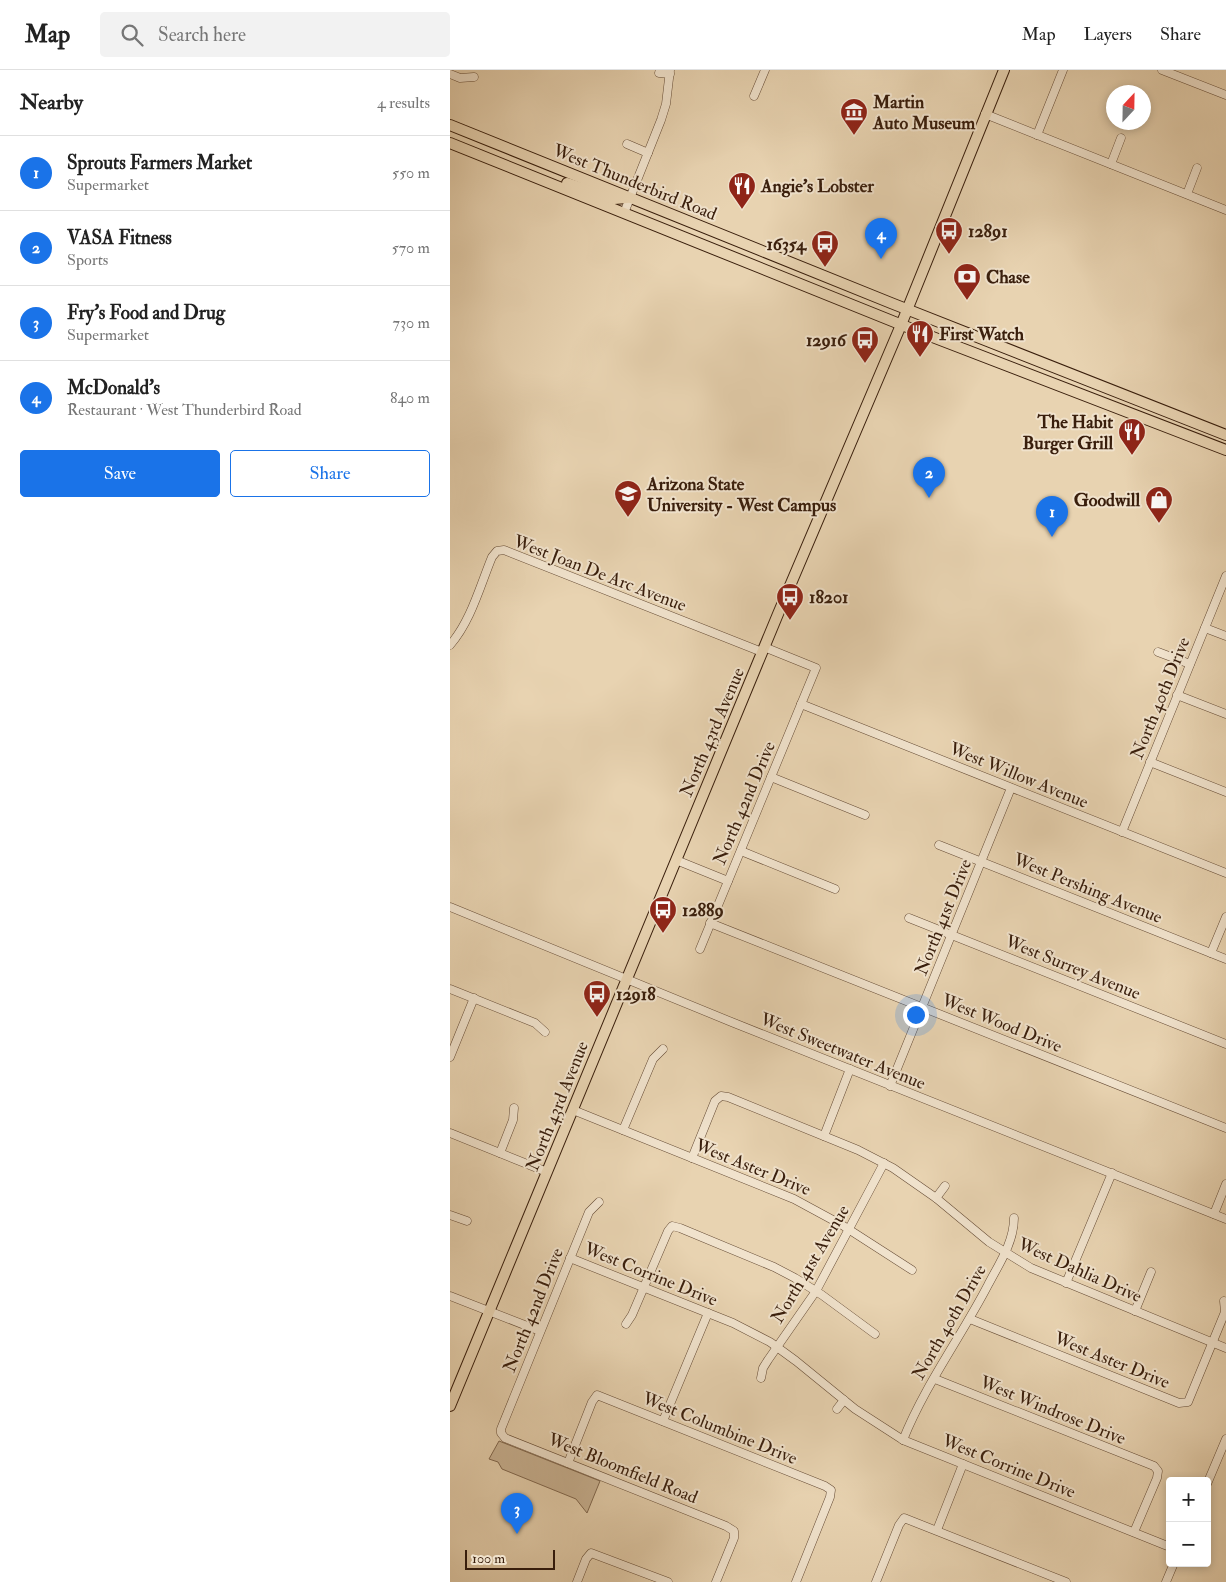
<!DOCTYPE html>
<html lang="en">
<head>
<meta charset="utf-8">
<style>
	:root { --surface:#fff; --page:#f2f2f2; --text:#222; --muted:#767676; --line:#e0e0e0; --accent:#1a73e8 }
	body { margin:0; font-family:"IM FELL Double Pica",serif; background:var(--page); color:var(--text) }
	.controls { position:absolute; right:15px; bottom:15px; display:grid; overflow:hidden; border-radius:5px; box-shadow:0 2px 8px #0003 }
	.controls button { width:45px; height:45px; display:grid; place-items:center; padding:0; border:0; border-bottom:1px solid var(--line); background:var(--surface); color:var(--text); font:25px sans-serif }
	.compass { position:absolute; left:656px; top:15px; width:45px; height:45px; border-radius:50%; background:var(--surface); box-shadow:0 2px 8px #0003; rotate:22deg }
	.scale { position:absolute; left:15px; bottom:12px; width:90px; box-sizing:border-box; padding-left:5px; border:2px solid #391e0c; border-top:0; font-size:14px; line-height:18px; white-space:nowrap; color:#391e0c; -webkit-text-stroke:4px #f0e2cc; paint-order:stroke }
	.you { position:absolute; left:465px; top:944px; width:18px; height:18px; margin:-12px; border:4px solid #fff; border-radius:50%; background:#1a73e8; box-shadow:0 0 0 8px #1a73e833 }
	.badge { display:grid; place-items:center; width:32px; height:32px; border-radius:50%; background:var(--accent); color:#fff; font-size:16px; font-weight:700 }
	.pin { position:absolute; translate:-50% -41px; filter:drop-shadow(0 1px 2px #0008) }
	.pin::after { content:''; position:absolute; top:26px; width:18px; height:15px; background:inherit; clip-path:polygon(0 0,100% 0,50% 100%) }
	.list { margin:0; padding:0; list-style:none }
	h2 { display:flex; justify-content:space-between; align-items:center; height:65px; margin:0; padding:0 20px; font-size:21px }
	h2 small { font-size:16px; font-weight:400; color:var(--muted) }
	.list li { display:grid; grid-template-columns:32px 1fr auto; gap:15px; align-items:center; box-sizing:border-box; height:75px; padding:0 20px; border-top:1px solid var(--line) }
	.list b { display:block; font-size:19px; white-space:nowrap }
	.list p { margin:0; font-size:16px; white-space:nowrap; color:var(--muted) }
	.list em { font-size:16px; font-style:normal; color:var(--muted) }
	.actions { display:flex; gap:10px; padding:15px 20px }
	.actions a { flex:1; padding:11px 0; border:1px solid var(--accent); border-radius:5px; text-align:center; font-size:18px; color:var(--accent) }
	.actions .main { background:var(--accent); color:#fff }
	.icon { flex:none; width:28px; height:28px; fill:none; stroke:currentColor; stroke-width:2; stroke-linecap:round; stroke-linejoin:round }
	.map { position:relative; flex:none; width:776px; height:1512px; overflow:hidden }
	header { display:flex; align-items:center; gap:30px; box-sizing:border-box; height:70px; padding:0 25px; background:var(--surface); border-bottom:1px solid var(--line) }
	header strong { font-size:24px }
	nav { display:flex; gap:28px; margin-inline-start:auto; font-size:18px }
	.search { width:350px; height:45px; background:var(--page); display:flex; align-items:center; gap:12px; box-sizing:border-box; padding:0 18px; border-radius:5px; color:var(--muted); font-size:19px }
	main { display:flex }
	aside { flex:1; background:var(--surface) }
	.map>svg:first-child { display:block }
</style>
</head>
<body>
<header>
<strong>Map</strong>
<div class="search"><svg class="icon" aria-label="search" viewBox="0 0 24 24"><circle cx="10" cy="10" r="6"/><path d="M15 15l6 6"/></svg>Search here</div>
<nav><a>Map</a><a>Layers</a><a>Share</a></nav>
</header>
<main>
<aside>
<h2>Nearby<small>4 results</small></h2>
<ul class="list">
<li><span class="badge">1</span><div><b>Sprouts Farmers Market</b><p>Supermarket</p></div><em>550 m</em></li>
<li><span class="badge">2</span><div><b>VASA Fitness</b><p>Sports</p></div><em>570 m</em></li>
<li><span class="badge">3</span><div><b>Fry's Food and Drug</b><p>Supermarket</p></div><em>730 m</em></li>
<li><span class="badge">4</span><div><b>McDonald's</b><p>Restaurant · West Thunderbird Road</p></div><em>840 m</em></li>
</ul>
<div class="actions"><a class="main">Save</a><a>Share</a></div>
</aside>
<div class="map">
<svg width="776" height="1512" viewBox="0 0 776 1512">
	<rect width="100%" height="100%" fill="#e8d3b1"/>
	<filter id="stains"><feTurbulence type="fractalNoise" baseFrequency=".004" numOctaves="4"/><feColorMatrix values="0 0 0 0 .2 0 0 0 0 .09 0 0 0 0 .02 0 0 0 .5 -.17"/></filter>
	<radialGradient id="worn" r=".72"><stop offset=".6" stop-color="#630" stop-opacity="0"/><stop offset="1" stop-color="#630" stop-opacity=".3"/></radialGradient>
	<path fill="#cab495" stroke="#826950" d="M49,1371l101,40 -13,32 -11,-14 -74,-30 -4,-7 -9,-3z"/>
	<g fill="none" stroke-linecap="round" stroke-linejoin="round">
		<defs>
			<g id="minor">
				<path d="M712,0l64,25"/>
				<path d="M209,3l11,1"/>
				<path d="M0,4l10,4 14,-1"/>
				<path d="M304,26l11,-26"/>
				<path d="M535,44l241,96"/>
				<path d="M587,65l26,-65"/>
				<path d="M177,74l21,9"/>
				<path d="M661,94l10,-26"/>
				<path d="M737,124l10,-26"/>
				<path d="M174,143l37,-93 5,-16 4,-34"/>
				<path d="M755,558l21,8"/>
				<path d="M0,575c21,-24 30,-59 42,-88l5,-6 7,-1 258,102"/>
				<path d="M708,582l32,12"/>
				<path d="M727,625l49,19"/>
				<path d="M351,634l425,169"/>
				<path d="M700,692l76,30"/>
				<path d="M321,707l94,38"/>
				<path d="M672,762l104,-256"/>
				<path d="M489,775l287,114"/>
				<path d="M291,781l94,38"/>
				<path d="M226,790l52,21"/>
				<path d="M0,837l284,116 492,196"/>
				<path d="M459,848l317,126"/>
				<path d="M260,853l516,205"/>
				<path d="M250,879l116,-281 -52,-21"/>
				<path d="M761,883l15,-36"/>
				<path d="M0,919l85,34 10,9"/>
				<path d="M0,987l24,-59"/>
				<path d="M440,1016l121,-298"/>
				<path d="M123,1040l221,89 48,26 70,45"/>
				<path d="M173,1060l30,-71 10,-10"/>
				<path d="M0,1063l97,39"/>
				<path d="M374,1066l26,-67"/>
				<path d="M50,1083l13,-33 1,-12"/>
				<path d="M242,1088l23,-57 6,-5 7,1 130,53 35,18 43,30 53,44 42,26 195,80"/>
				<path d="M486,1128l9,-12"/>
				<path d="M149,1132l-10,10 -88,217v4l4,5 221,88 8,5v7l-18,44"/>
				<path d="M764,1144l12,-30"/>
				<path d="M0,1145l17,6"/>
				<path d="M120,1188l163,65 37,19 26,19 59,48 48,31 267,107"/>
				<path d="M616,1213l46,-110"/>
				<path d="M0,1226l90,35"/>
				<path d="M685,1241l16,-39"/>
				<path d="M520,1249l209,84 9,-1 37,-90 -1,-11"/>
				<path d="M176,1254l6,-9 36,-84 4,-5 8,2 94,39 21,11 27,17 53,39"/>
				<path d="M311,1308l2,-10 5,-8 48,-69 68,-128"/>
				<path d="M485,1309l219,87 4,5 -1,7 -23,54"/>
				<path d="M387,1339l7,-9"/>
				<path d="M213,1351l45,-108"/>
				<path d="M453,1370c22,-55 58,-103 85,-155 11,-21 26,-43 26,-67"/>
				<path d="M118,1393l24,-61 5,-7 228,91 6,4 -1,7 -34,85"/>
				<path d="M757,1414l19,-45"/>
				<path d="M487,1460l26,-66"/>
				<path d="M127,1512l9,-23 5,-6 77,29"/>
				<path d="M426,1512l23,-57 5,-7 162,64"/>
				<path d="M716,1512l8,-19"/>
			</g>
			<g id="major">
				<path d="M0,55l441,178 335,132"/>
				<path d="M0,73l467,188 309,119"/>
				<path d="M117,113l47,16 13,-1"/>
				<path d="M0,1336l328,-792 123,-289 103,-255"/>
			</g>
		</defs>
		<use href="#minor" stroke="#654b35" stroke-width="9"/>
		<use href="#major" stroke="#391e0c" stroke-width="12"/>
		<use href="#minor" stroke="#f0e2cc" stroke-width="8"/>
		<use href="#major" stroke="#e8d3b1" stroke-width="10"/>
	</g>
	<defs>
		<symbol id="museum-pin" viewBox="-11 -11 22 30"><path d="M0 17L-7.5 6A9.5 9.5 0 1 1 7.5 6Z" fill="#8f2418" stroke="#f0e2cc"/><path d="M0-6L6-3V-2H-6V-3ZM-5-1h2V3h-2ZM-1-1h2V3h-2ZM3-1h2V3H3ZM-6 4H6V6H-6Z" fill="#fff"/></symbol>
		<symbol id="restaurant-pin" viewBox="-11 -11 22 30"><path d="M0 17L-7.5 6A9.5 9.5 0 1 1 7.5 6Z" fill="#8f2418" stroke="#f0e2cc"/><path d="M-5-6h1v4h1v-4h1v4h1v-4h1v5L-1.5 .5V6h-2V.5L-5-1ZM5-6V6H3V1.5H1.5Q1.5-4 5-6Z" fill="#fff"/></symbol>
		<symbol id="bus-pin" viewBox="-11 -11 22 30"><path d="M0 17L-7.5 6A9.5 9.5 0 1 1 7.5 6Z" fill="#8f2418" stroke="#f0e2cc"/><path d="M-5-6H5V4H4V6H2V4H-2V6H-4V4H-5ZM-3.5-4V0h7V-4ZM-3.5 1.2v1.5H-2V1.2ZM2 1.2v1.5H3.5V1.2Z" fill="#fff"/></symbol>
		<symbol id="bank-pin" viewBox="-11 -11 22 30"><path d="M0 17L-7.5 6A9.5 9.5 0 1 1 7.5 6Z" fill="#8f2418" stroke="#f0e2cc"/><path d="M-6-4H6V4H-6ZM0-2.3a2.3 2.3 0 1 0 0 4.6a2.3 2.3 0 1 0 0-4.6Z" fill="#fff"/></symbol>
		<symbol id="university-pin" viewBox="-11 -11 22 30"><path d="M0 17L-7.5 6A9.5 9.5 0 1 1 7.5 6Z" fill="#8f2418" stroke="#f0e2cc"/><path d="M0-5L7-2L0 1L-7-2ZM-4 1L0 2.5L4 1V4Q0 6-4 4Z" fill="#fff"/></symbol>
		<symbol id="shop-pin" viewBox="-11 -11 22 30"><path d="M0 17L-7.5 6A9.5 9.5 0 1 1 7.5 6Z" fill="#8f2418" stroke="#f0e2cc"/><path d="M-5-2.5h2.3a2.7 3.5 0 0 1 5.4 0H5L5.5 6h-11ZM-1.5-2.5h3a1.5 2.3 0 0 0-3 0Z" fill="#fff"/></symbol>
	</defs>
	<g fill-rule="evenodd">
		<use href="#museum-pin" x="388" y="26" width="32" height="43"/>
		<use href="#restaurant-pin" x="276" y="100" width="32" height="43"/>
		<use href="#bus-pin" x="483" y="145" width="32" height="43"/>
		<use href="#bus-pin" x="359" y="158" width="32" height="43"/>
		<use href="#bank-pin" x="501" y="191" width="32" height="43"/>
		<use href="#restaurant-pin" x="454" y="248" width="32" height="43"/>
		<use href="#bus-pin" x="399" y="254" width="32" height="43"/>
		<use href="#restaurant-pin" x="666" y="346" width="32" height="43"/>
		<use href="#university-pin" x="162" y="408" width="32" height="43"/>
		<use href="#shop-pin" x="693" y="414" width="32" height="43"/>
		<use href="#bus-pin" x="324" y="511" width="32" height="43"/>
		<use href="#bus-pin" x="197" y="824" width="32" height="43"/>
		<use href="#bus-pin" x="131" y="908" width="32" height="43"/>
	</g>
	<g text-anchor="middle" stroke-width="4" stroke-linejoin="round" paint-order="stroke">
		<g font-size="18" font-weight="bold" fill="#391e0c" stroke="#f0e2cc" text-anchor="start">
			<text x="423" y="38">Martin<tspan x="423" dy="21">Auto Museum</tspan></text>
			<text x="311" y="122">Angie's Lobster</text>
			<text x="518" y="167">12891</text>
			<text x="356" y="180" text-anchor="end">16354</text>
			<text x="536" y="213">Chase</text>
			<text x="489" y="270">First Watch</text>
			<text x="396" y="276" text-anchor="end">12916</text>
			<text x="663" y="358" text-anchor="end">The Habit<tspan x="663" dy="21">Burger Grill</tspan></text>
			<text x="197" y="420">Arizona State<tspan x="197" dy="21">University - West Campus</tspan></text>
			<text x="690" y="436" text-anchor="end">Goodwill</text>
			<text x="359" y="533">18201</text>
			<text x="232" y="846">12889</text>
			<text x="166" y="930">12918</text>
		</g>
		<g font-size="18" fill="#391e0c" stroke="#f0e2cc">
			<text transform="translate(185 112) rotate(22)" y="6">West Thunderbird Road</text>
			<text transform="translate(150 503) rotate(21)" y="6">West Joan De Arc Avenue</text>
			<text transform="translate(710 628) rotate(-68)" y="6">North 40th Drive</text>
			<text transform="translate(262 662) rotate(-67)" y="6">North 43rd Avenue</text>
			<text transform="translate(569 705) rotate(22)" y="6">West Willow Avenue</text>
			<text transform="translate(294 733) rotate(-67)" y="6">North 42nd Drive</text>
			<text transform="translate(638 818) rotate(22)" y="6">West Pershing Avenue</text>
			<text transform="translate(493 847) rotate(-68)" y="6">North 41st Drive</text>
			<text transform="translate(623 897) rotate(22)" y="6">West Surrey Avenue</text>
			<text transform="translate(552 953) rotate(22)" y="6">West Wood Drive</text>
			<text transform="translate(393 981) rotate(22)" y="6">West Sweetwater Avenue</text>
			<text transform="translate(107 1036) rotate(-68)" y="6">North 43rd Avenue</text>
			<text transform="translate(303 1097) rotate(22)" y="6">West Aster Drive</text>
			<text transform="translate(360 1194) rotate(-59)" y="6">North 41st Avenue</text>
			<text transform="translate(630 1200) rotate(24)" y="6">West Dahlia Drive</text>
			<text transform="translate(201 1204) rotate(22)" y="6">West Corrine Drive</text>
			<text transform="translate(83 1240) rotate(-68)" y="6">North 42nd Drive</text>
			<text transform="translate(499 1252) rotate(-60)" y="6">North 40th Drive</text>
			<text transform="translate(662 1290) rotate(22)" y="6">West Aster Drive</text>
			<text transform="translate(603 1340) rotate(22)" y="6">West Windrose Drive</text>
			<text transform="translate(270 1358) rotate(22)" y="6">West Columbine Drive</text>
			<text transform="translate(559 1396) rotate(22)" y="6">West Corrine Drive</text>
			<text transform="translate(173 1398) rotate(22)" y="6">West Bloomfield Road</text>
		</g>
	</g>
	<rect width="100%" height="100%" filter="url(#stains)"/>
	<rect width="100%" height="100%" fill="url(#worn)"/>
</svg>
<div class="controls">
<button>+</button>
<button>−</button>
</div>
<svg class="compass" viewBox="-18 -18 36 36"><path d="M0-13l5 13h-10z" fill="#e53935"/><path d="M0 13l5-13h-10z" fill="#767676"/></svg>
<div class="scale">100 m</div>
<div class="you"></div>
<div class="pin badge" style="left:602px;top:467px">1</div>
<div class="pin badge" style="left:479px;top:428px">2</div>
<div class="pin badge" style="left:67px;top:1464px">3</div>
<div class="pin badge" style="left:431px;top:189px">4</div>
</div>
</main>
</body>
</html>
